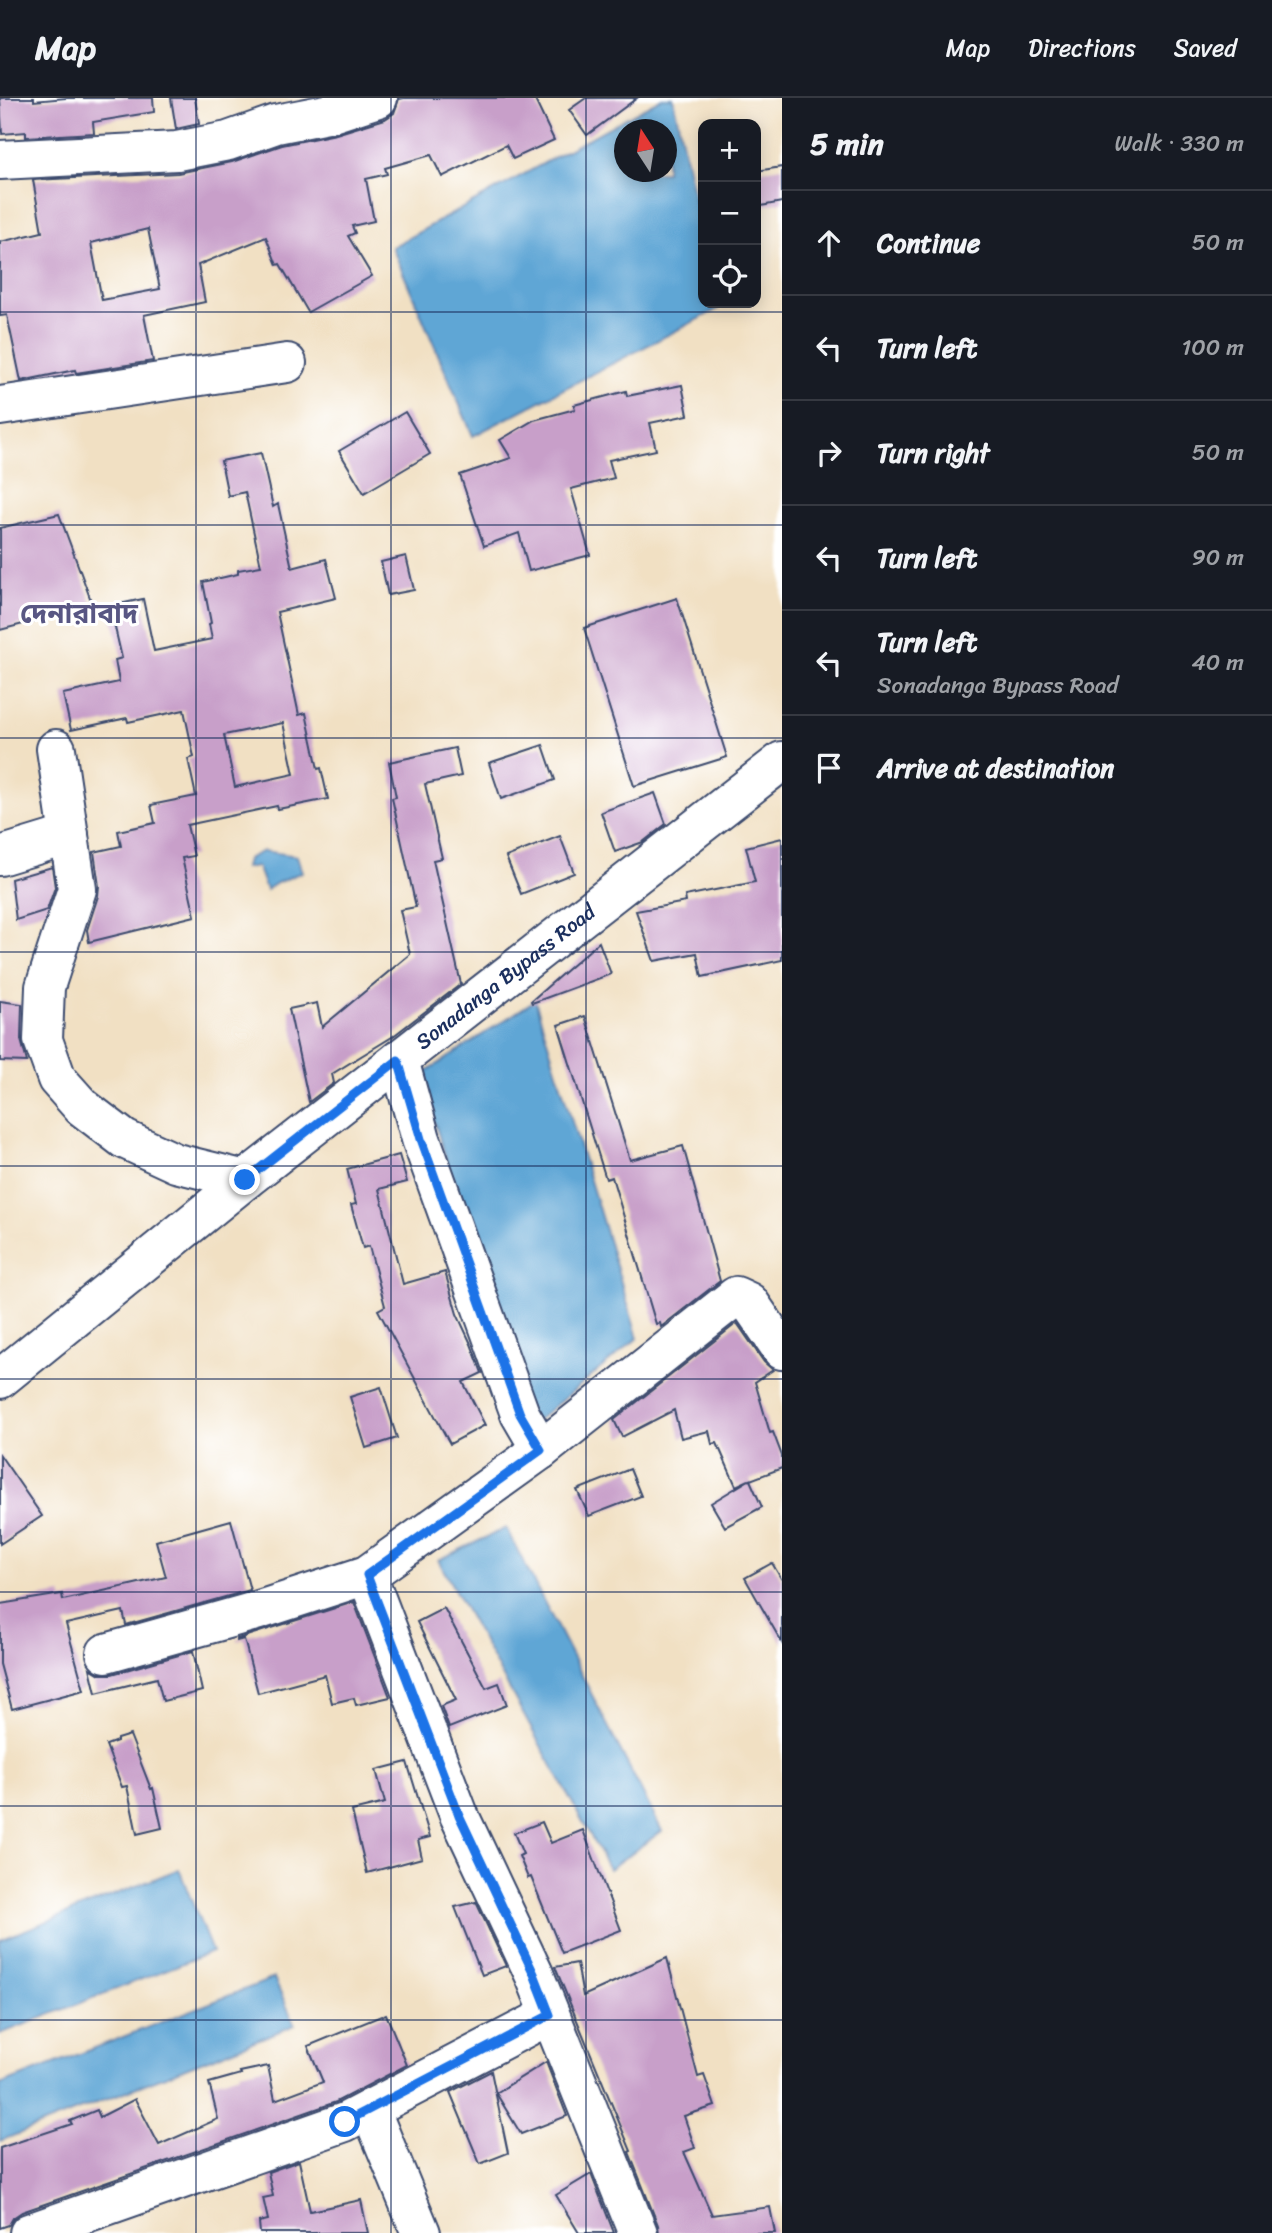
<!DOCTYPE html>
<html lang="en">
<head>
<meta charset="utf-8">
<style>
	:root { --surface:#171b24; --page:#242831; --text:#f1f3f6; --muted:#9ea1a6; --line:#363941 }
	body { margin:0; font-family:Sriracha,"Noto Sans Bengali",sans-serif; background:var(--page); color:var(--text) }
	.controls { position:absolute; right:21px; top:21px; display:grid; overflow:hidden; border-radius:14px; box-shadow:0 4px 18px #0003 }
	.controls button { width:63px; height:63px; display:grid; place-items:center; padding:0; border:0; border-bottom:2px solid var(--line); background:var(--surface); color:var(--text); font:35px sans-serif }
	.compass { position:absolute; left:614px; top:21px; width:63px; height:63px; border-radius:50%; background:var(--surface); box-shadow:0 4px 18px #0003; rotate:348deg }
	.stop { position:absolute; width:21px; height:21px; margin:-16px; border:5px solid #1a73e8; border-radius:50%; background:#fff }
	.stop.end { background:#1a73e8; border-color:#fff; box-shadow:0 2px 7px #0008 }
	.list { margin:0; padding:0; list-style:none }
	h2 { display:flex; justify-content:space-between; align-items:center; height:91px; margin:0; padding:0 28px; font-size:30px }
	h2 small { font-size:23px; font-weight:400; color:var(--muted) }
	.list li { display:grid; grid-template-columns:46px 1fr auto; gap:21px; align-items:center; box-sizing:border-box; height:105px; padding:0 28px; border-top:2px solid var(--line) }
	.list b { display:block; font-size:26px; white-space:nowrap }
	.list p { margin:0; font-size:23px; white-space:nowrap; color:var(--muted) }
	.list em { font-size:23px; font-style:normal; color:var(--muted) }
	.icon { flex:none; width:38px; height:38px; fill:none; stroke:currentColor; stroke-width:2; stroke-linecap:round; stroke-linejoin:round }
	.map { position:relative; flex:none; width:782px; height:2135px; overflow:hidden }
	header { display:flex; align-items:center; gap:42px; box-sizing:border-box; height:98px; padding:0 35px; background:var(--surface); border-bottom:2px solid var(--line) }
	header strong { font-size:33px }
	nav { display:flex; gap:38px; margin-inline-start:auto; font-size:24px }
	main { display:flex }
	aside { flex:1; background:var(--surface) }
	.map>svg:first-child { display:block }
</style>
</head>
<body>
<header>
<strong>Map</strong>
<nav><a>Map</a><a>Directions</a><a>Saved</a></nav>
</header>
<main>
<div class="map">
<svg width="782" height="2135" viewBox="0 0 782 2135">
	<rect width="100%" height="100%" fill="#fff"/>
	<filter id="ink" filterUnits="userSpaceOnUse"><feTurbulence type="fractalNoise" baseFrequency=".0143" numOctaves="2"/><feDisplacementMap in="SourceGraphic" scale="14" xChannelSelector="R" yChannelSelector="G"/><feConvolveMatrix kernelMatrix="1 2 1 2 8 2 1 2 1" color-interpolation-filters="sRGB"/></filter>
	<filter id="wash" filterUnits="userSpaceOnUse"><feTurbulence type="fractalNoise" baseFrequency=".00686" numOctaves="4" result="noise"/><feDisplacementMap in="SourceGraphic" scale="28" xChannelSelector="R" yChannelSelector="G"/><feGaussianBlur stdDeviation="1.57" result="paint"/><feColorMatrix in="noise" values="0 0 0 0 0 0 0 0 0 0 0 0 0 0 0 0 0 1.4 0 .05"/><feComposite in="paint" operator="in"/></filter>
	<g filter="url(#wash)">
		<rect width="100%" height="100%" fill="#f1e0c3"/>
		<g fill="#5fa6d5" stroke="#3d6a9a" stroke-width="2" fill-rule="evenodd">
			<path d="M662,0h11l30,142v63h14l1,6 -245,127 -81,-189zM624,32h42v42h-42z"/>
			<path d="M263,753l34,5 5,16 -25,11 -11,7 -9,-24 -12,2 2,-9z"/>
			<path d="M535,902l103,338 -108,88 -110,-350z"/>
			<path d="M506,1430l156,303 -53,38 -171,-309z"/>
			<path d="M179,1771l33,83 -212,82v-94z"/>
			<path d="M274,1880l21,47 -295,116v-56z"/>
		</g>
		<g id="blocks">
			<g fill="#c89fc9" fill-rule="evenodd">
				<path d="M0,0h34v3l32,-3h87l1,14 -61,10 1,11 -68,4v-5l-24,2z"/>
				<path d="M171,0h24l4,26 -23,5z"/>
				<path d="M404,0h130l20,42 -41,19 -7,-14 -64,32 -11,-22 -46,13 2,6 -21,5 8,42 -22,5 3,7 -7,3 24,40 -64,36 -28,-48 -3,1 -11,-28 -68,28 7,37 -61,13 9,46 -77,12 -1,-3 -54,11 -14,-66 -7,1v-74l42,-10 -9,-52 145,-7 54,-11 50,-17 54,-11 49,-15 9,-6 5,-14zM148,131l12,60 -58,11 -11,-57z"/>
				<path d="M586,0h51l-50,37 -18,-25z"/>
				<path d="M782,69v35l-26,5v-36z"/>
				<path d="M682,287l6,30 -38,8 6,27 -47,10 5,18 -43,11 19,66 -61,16 -10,-38 -35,13 -24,-71 51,-17 -11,-18 34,-20 41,-11 -1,-4 52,-14 1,5z"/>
				<path d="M405,314l25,42 -66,39 -25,-42z"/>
				<path d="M261,355l12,54 5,-3 14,64 34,-9 10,39 -59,14 22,103 7,-2 12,56 3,-1 7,31 -50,10 -1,-3 -90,19 7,31 -12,2 13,58 -106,26 -2,-12 11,-34 1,-10 -5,-34 27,-6 -3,-15 37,-8 -4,-18 45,-9 -8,-37 6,-2 -10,-47 -56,12 -1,-4 -56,12 -8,-36 56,-12 -4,-22 7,-2 -12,-52 33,-7 11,52 58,-12 -3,-15 2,-1 -8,-41 35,-8v-4l23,-4 -16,-74 -17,4 -7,-35zM283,625l11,51 -59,13 -11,-52z"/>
				<path d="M59,416l34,92 -93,24v-102z"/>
				<path d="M406,458l8,34 -26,5 -7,-33z"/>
				<path d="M677,500l50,159 -93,29 -50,-158z"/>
				<path d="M543,647l12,35 -54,19 -12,-36z"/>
				<path d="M455,650l6,28 -36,8 17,74 -9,2 28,124 -69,53 -60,37 2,9 -25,19 -20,-93 28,-6 5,24 88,-73 -10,-44 16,-3 -24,-109 4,-1 -7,-35z"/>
				<path d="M655,695l11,31 -23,18 -28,10 -14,-40z"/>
				<path d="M560,738l14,37 -53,21 -15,-37z"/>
				<path d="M782,740v122l-80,17 -5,-24 -43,8 -18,-50 50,-9 -1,-6 70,-14 -9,-35z"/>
				<path d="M52,769l3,20 -8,23 -31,10 -5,-41z"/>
				<path d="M599,844l12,32 -79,29 -1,-2z"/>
				<path d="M0,903l22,3 -1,36 6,22 -27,-1z"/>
				<path d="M585,918l45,144 53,-14 37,135 -59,46 -1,-4 -4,1 -44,-147 -6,2 -48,-154z"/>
				<path d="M399,1057l8,27 -28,7 24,95 42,-12 12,42 14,30 11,29 -19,9 22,43 -35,19 -72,-134 7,-4 -16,-60 -6,2 -12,-43 5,-1 -9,-35z"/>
				<path d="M737,1225l27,39 9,8 -18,12 15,51 3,-1 9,24v12l-32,12 12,27 -37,20 -14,-24 38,-23 -13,6 -19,-43 -5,1 -3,-13 -28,7 -7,-28 -52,27 -8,-17z"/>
				<path d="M381,1289l16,51 -31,10 -16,-51z"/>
				<path d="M0,1357l42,61 -42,28z"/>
				<path d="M630,1371l11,27 -52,20 -12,-26z"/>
				<path d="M231,1422l19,70 -124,35 -3,-14 -57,13 18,66 -72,19 -12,-45v-60l62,-10 1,6 103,-23 -10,-36z"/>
				<path d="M772,1465l10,17v63l-37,-65z"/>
				<path d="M354,1504l36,95 -34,8 -2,-7 -22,5 -7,-28 -67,18 -14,-54 -7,2v-2z"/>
				<path d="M444,1510l42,80 13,-5 8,22 -58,23 -8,-22 15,-6 -39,-78z"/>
				<path d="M193,1553l9,40 -39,10 -6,-23 -61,15 -6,-25 10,6h12z"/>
				<path d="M130,1637l21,54 2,-1 9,40 -25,6 -10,-48 -5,1 -16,-42 11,-4v-2z"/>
				<path d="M407,1664l23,75 -12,3 4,18 -55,15 -15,-62 33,-8 -9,-33z"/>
				<path d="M542,1724l9,21 32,-13 38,100 -59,23 -31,-76 -3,1 -9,-22 4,-2 -9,-21z"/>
				<path d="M476,1804l30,64 -24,9 -27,-68z"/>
				<path d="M667,1860l31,119 6,-2 11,31 -31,10 11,32 -11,4 28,63 58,-8 5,26h-116l-1,-8 -29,-73 2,-1 -76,-184 22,-4 6,33z"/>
				<path d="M386,1916l21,51 -71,37 -314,110 -9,6 -4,7 -9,3v-80l72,-24 -2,-3 27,-11 3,7 35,-18 24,46 59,-26 -9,-36 32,-9 -1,-2 28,-6 7,34 48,-18 -15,-36z"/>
				<path d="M546,1964l21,54 -46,18 -25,-41z"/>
				<path d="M491,1973l17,82 -28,11 -30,-72z"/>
				<path d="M299,2063l11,50 51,-11 7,33h-108l-1,-11 9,-2 -5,-22 10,-2 -5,-24z"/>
				<path d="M591,2076l23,59h-35l-23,-38z"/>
			</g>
		</g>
	</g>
	<g filter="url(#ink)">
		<use href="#blocks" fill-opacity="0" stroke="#3b4a6d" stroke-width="2"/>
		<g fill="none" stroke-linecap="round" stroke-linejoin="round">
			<defs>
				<g id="minor">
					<path d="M0,62l177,-9 51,-10 48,-17 56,-11 46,-15"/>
					<path d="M0,308l287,-43"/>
					<path d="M56,651l21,140 -32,98 -2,53 14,39 25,28 42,32 52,24 69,17"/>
					<path d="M0,758l69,-21"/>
					<path d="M399,962l22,79 99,275 21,36"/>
					<path d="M367,1477l92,240 75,159 104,259"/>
					<path d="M106,1555l153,-43 108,-35 174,-125 195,-154 13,6 33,48"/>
					<path d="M370,2011l51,124"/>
					<path d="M29,2135l316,-111 205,-107"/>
				</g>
				<g id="major">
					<path id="s1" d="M0,1281l245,-199 537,-419"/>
				</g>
			</defs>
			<use href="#minor" stroke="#3b4a6d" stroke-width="42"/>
			<use href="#major" stroke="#3b4a6d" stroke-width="42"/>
			<use href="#minor" stroke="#fff" stroke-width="38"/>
			<use href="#major" stroke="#fff" stroke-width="38"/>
		</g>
	</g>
	<g fill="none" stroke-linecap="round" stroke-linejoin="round" filter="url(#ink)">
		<path stroke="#1a73e8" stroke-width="9" d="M245,1082l153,-120 23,79 99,275 21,36 -174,125 92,240 75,159 16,41 -205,107"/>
	</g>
	<path fill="none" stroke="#1b2f5e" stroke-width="2" stroke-opacity="0.55" d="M196,0v2135M391,0v2135M586,0v2135M0,214h782M0,427h782M0,640h782M0,854h782M0,1068h782M0,1281h782M0,1494h782M0,1708h782M0,1922h782"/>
	<g text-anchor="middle" stroke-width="6" stroke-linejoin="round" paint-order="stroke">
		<g font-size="21" fill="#1b2f5e" stroke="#fff">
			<text dy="7" stroke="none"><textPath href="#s1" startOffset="646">Sonadanga Bypass Road</textPath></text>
		</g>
		<g font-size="28" font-weight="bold" fill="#585683" stroke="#fff">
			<text x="79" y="525">দেনারাবাদ</text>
		</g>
	</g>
</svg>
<div class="controls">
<button>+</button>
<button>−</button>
<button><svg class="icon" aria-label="locate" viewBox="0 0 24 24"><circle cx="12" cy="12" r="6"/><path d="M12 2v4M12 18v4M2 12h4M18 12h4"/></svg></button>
</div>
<svg class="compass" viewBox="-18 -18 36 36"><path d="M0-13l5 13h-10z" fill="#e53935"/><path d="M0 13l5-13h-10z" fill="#9ea1a6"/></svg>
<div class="stop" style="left:345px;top:2024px"></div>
<div class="stop end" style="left:245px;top:1082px"></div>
</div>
<aside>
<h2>5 min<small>Walk · 330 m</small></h2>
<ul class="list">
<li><svg class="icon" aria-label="ahead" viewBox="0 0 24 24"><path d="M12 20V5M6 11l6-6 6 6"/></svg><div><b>Continue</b></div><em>50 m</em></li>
<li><svg class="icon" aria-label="left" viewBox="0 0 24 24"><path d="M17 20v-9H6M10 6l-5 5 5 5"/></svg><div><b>Turn left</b></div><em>100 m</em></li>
<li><svg class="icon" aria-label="right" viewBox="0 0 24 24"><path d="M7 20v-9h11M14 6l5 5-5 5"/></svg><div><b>Turn right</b></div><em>50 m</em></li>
<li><svg class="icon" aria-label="left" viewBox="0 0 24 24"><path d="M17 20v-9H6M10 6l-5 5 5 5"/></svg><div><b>Turn left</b></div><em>90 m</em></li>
<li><svg class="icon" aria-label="left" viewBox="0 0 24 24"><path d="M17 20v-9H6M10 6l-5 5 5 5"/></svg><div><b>Turn left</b><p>Sonadanga Bypass Road</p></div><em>40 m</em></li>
<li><svg class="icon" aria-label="arrive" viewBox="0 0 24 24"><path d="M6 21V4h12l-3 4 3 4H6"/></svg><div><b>Arrive at destination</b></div></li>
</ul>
</aside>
</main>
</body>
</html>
